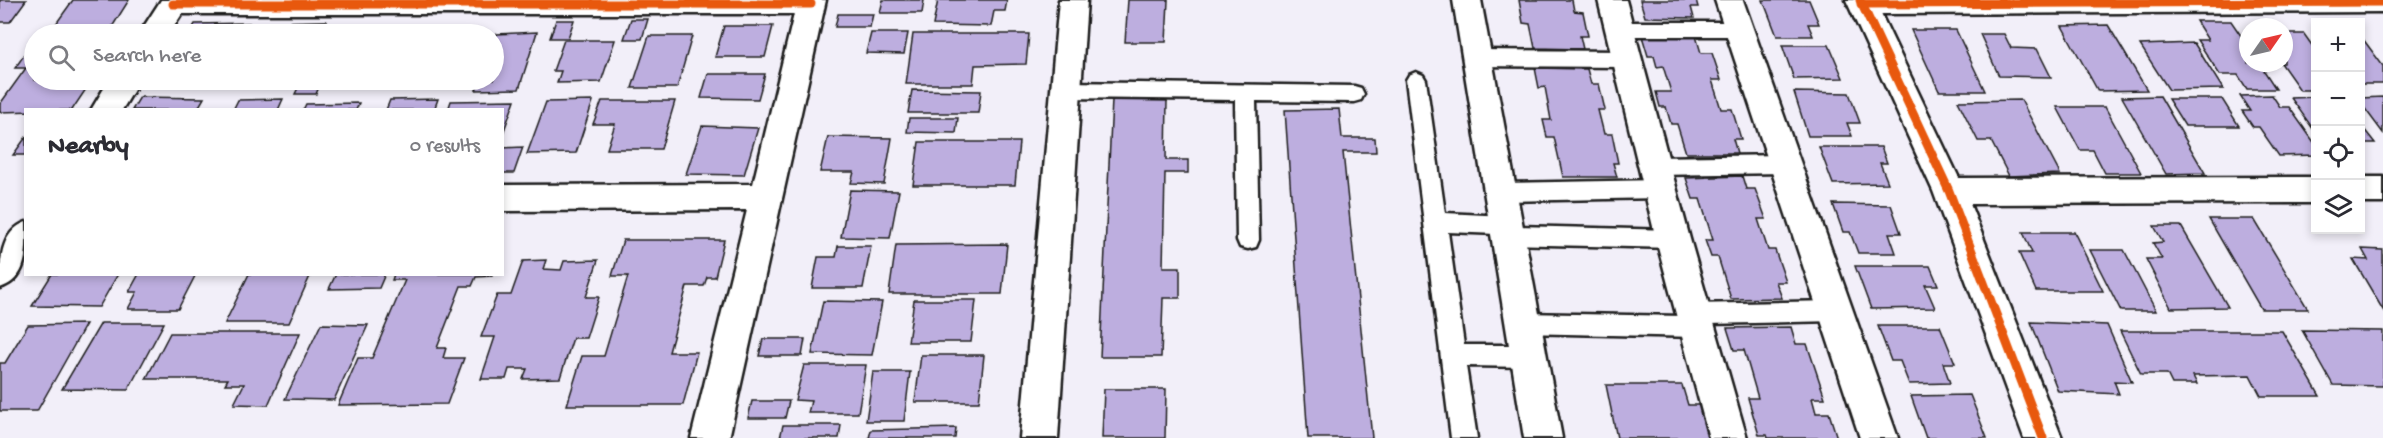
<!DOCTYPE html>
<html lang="en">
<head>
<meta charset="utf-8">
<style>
	:root { --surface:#fff; --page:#f7f7f7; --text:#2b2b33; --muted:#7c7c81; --line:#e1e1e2 }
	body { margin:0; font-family:"Gochi Hand",sans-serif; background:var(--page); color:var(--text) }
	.controls { position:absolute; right:18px; top:18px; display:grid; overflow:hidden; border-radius:0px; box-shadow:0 3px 9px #0003 }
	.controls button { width:54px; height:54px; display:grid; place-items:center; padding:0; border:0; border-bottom:2px solid var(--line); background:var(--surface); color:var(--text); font:30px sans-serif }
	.compass { position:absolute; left:2239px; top:18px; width:54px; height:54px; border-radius:50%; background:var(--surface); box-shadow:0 3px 9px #0003; rotate:56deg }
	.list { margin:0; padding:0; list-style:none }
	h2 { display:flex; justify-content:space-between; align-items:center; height:78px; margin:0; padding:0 24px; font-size:26px }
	h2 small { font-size:20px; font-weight:400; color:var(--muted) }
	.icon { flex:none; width:33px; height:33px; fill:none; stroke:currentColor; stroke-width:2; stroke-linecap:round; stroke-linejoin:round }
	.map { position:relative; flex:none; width:2383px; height:438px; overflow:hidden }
	.search { position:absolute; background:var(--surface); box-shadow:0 3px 9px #0003; left:24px; top:24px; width:480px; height:66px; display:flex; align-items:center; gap:15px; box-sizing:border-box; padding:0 21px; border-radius:33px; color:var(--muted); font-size:22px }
	.panel { position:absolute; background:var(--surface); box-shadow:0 3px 9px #0003; left:24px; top:108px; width:480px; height:168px; border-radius:0px }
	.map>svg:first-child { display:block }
</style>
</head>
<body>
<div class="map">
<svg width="2383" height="438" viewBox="0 0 2383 438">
	<rect width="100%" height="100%" fill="#f2eff9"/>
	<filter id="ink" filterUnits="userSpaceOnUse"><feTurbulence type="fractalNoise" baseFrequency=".0167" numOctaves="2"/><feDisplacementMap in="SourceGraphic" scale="12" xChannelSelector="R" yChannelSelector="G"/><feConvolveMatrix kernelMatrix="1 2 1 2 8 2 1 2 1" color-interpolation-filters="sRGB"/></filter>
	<g filter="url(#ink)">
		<g fill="#bdaedf" stroke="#1c1c1c" stroke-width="1.5">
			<path d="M0,0h26l-16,22h-10z"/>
			<path d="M73,0h56l-17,27 -59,1z"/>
			<path d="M883,0h41l-2,13h-42z"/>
			<path d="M938,0h69l-2,11h-11l-3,15 -58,-1z"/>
			<path d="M1128,0h40l-2,42h-41z"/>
			<path d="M1519,0h53l2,11 9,1 5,24h-8l3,13 -48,-1 -5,-24 -7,-1z"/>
			<path d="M1640,0h56l2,7h-7l3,11 -49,-1z"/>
			<path d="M1763,0h46l10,24h-11l5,12h-36z"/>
			<path d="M838,14h35l-3,13h-35z"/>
			<path d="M631,19h17l-6,20h-18z"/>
			<path d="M556,20h18l-6,18h-18z"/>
			<path d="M326,21l-7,13h-50l6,-12z"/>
			<path d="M2196,21h35l17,25v17h11l17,26h-29l-9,-14h-18l-23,-35h11z"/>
			<path d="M249,23l-6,11h-54l6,-10z"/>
			<path d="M2108,25l39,65 -49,1 -36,-65z"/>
			<path d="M724,26h49l-8,31h-50z"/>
			<path d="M351,27l-3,7h-20l3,-6z"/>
			<path d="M1911,30h45l29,61h-46z"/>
			<path d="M537,32l-18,57 -43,1 4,-10h14v-38l3,-8z"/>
			<path d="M871,33h37l-4,21 -38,-1z"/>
			<path d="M913,34h116l-3,30 -51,1 -2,19h-67z"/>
			<path d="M1980,34h24l7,14 26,1 14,28 -52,-1z"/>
			<path d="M2284,34h20l12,17v39h-16l-19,-27h3z"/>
			<path d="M2360,35l23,31v18h-23z"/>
			<path d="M649,36h43l-15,52h-45z"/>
			<path d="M1642,36h54l5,17h11l9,27h-9l9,29h11l9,30h-8l4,14h-51l-9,-29h-6l-5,-17h-6l-4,-15h15l-8,-26 -6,1 -3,-11h-6z"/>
			<path d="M564,40h51l-14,42 -44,1 4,-12h-8z"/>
			<path d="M34,41v39h58l-20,30 -72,2v-8l26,-36h-11z"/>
			<path d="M2194,43l29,46 -54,1 -29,-45z"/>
			<path d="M1782,45h47l14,33 -49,1z"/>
			<path d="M1535,68l52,1 4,15h8l6,26h-7l6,24h8l6,29h-5l4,14h-54l-9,-40h-7l-4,-17h8l-6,-33 -6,1z"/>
			<path d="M708,74h57l-7,25 -57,-1z"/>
			<path d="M302,80h20l-6,14h-21z"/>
			<path d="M326,80h42l-3,6 -43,1z"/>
			<path d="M397,80h52l-1,1 -52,1z"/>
			<path d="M912,90l69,1 -3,22h-70z"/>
			<path d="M1794,92l55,1 11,30h-13l5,13h-44z"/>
			<path d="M2272,95l8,12h9l27,38v10l-37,1 -20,-29h-6l-11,-16h8l-10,-15z"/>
			<path d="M2160,96l45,77 -39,1 -44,-77z"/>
			<path d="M140,97l64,1 -7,12h-65z"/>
			<path d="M2316,97v36l-25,-35z"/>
			<path d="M2383,97v36l-23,-31v-4z"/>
			<path d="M283,99l-5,11h-45l5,-10z"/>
			<path d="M438,99l-4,11h-48l4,-10z"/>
			<path d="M2168,99h54l17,27h-54z"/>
			<path d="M515,100l-13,36v-26h-54l3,-9z"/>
			<path d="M1112,100h55l-1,60h22v13h-23l-2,94h17v31h-17l-2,59h-61z"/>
			<path d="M2021,100l39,74 -51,2 -18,-35h-13l-20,-40z"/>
			<path d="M593,101l-17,52 -49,1 19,-52z"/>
			<path d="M602,101h73l-14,48h-54l8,-25h-22z"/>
			<path d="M359,103l-3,7h-53l3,-6z"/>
			<path d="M2057,107h48l36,66h-36l-12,-23h-13z"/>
			<path d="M1339,109l3,29h33l1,14h-33l29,286h-64l-23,-328z"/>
			<path d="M909,118h49l-2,15 -49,-1z"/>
			<path d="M2360,124l15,19h-15z"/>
			<path d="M702,126l56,2 -14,47 -58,-1z"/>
			<path d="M26,137v18h-13z"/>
			<path d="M828,137l64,1 -8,46 -33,-1 3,-11h-34z"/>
			<path d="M919,142h100l-4,43h-102z"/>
			<path d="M523,147l-9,26h-12v-25z"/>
			<path d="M1819,147h62l6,16h-7l8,20 -55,1z"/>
			<path d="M1742,176l4,13h9l11,30h-8l10,31h7l11,32h-10l6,16 -51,1 -13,-42h-7l-6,-17h8l-13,-41h-7l-7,-21z"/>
			<path d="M850,190l49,1 -9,47 -49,-1z"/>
			<path d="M1833,204l58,1 10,28h-12l7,20h-38l-8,-21h-7z"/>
			<path d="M2209,219h45l54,90h-47z"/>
			<path d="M2154,226h27l47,81 -57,1 -25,-49h16l-9,-16 10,-1z"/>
			<path d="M2023,232h51l29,59h-67l-17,-38h13z"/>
			<path d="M623,240h101l-9,37h-8l-3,9h-17l-18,66h28l-14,53h-116l15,-49h22l24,-80h-16z"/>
			<path d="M1007,244l-5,50h-113l7,-49z"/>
			<path d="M838,246h33l-8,42h-51l6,-31h18z"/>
			<path d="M2362,249l21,1v60l-30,-51 15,1z"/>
			<path d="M2090,250h34l32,61h-35z"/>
			<path d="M546,260l-3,9 18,1 3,-9 34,-1 -12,37h13l-13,41h-13l-13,40 -37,1 4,-10h-18l-3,10h-25l14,-42h-14l16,-42h14l12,-34z"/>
			<path d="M1855,266h75l8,19h-13l10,23 -64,1z"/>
			<path d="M52,274h66l-19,33 -67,-1z"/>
			<path d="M139,274h57l-18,35h-50l9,-17h-8z"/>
			<path d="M249,274h62l-22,49h-64z"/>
			<path d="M336,274h49l-6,14 -50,1z"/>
			<path d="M394,274h98v2l-16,1 -4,9h-11l-24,62h9l-3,10h21l-17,46 -109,1 20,-47h14l33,-78h-13z"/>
			<path d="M914,300h62l-5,42h-63z"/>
			<path d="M823,301l59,1 -10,53 -60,-1z"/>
			<path d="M2031,322l76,3 25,57 -18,-1 5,13 -61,-3z"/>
			<path d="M101,323h63l-36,67 -66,-1z"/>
			<path d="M86,324l-49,87h-37v-48h5l23,-38z"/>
			<path d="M321,324l47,1 -34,75 -49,-1z"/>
			<path d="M1878,326h62l15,37h-12l7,20 -41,1 -9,-23h-9z"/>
			<path d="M1791,327l5,17h11l18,54h-13l4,15h13l8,25h-69l-1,-3h-8l-11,-37h10l-14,-48h-10l-7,-22z"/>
			<path d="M2302,330l81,1v55l-50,-1z"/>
			<path d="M2120,331h162l38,65h-59l-11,-21 -57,1 4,8h-25l-5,-10h-26z"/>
			<path d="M170,333h130l-32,72 -34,-1 10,-20h-19l3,-5h-82z"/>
			<path d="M763,339h42l-3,17h-43z"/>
			<path d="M921,355h63l-5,47h-64z"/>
			<path d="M804,365h62l-8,48h-50l3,-12 -16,-1z"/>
			<path d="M873,372h37l-6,49h-38z"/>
			<path d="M1606,385h76l6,20h11l9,33h-91z"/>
			<path d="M1104,389h62l-1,49h-63z"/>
			<path d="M1970,395l17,43h-61l-15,-42z"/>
			<path d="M752,401h37l-4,17h-37z"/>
			<path d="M783,425h58l-2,13h-59z"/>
			<path d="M956,428l-1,10h-86l2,-8z"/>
		</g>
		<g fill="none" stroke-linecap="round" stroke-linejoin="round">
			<defs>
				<g id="lane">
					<path d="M1619,22h120l7,2 3,5 -3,5 -7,2h-120l-7,-2 -3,-5 3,-5z"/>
					<path d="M1477,50l149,1 7,3 3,5 -3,5 -7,3 -149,-1 -7,-3 -3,-5 3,-5z"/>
					<path d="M1416,72l7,3 3,5 19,133 60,3 8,3 3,7 157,4 8,2 3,7 -3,7 -8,2 -165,-4 -8,-2 -3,-8 -49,-2 16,113h65l9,4 3,7 -3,7 -9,4 -63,-1 11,72h-26l-45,-358 3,-5z"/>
					<path d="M1066,82l288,4 7,2 3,6 -3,6 -7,2 -98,-1 3,139 -3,7 -8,2 -8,-2 -3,-7 -2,-140 -169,-2 -7,-2 -3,-6 3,-6z"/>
					<path d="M1785,155l8,3 3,6 -3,6 -8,3 -131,2 -8,-3 -3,-6 3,-6 8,-3z"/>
					<path d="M1660,180l8,3 3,6 -3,6 -8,3 -160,3 -8,-3 -3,-6 3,-6 8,-3z"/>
					<path d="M1835,301l8,3 4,7 -4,7 -8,3 -127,3 2,3 -4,7 -8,3 -176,-4 -8,-3 -4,-7 4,-7 8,-3 161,3 3,-9 8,-3z"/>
				</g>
				<g id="street">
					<path d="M161,0h665l-97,438h-38l56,-228 -245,1v-26l251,-1 41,-170h-612l-13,20h-30z"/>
					<path d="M1059,0h28l-29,438h-38z"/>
					<path d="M1453,0h28l81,438h-38z"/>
					<path d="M1598,0h28l64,239 57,199h-38l-53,-199z"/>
					<path d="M1715,0h28l155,438h-38z"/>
					<path d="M1846,0h537v12l-502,2 78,164 357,-1v26l-346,1 92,234h-38l-91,-247z"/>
					<path d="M109,80h31l-18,30h-31z"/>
					<rect x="2360" y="177" width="23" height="26"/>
					<path d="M26,222c0,26 4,56 -26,66 0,-26 0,-56 26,-66z"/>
				</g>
			</defs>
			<use href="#lane" stroke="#1c1c1c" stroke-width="5"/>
			<use href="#street" stroke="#1c1c1c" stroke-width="5"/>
			<use href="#lane" fill="#fff" fill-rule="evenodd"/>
			<use href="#street" fill="#fff" fill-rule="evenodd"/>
			<defs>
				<g id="cycleway">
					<path d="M1860,0l89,191 94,247"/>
					<path d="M173,4h638"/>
					<path d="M1861,4l522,-2"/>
				</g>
			</defs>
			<use href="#cycleway" stroke="#fff" stroke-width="13"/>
			<use href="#cycleway" stroke="#e8590c" stroke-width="9"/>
		</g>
	</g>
</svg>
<div class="controls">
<button>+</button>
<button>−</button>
<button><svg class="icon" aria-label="locate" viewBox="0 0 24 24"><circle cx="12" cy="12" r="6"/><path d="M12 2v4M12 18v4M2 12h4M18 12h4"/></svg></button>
<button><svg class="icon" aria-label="layers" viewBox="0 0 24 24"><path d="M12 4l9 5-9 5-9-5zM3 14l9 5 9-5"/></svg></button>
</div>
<svg class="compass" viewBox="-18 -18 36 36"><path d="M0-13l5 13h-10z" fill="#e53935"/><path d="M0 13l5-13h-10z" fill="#7c7c81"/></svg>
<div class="search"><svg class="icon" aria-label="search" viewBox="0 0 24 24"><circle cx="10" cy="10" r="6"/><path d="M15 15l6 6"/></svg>Search here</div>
<section class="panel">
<h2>Nearby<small>0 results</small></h2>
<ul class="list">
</ul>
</section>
</div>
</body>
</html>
